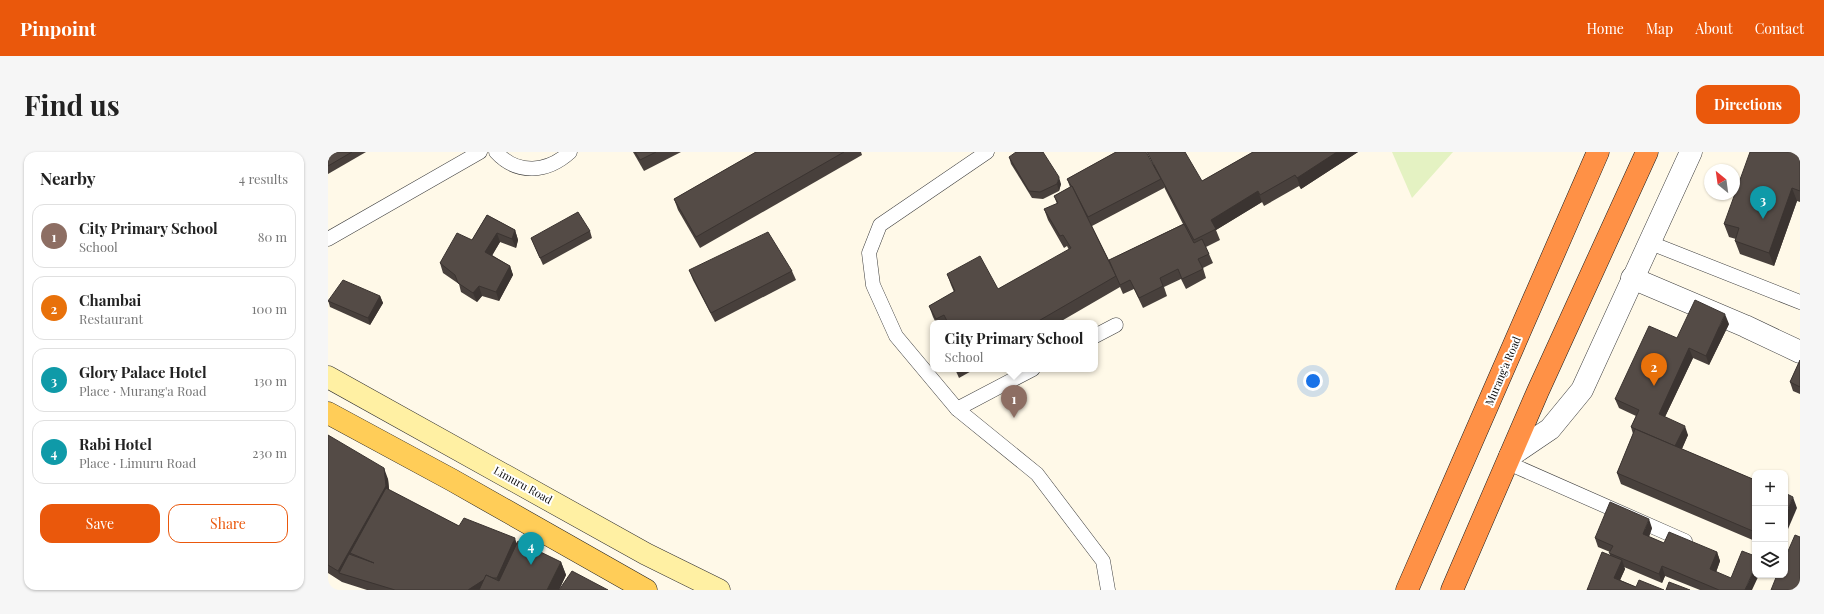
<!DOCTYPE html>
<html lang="en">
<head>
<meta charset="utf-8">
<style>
	:root { --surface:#fff; --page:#f6f6f6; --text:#222; --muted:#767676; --line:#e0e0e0; --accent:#ea580c }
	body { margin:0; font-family:"Playfair Display",serif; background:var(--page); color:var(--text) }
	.controls { position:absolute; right:12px; bottom:12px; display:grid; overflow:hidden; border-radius:8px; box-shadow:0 1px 3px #0004 }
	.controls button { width:36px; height:36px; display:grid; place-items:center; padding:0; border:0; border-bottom:1px solid var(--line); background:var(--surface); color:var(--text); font:20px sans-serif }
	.compass { position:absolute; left:1376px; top:12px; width:36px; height:36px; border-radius:50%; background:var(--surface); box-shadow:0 1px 3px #0004; rotate:331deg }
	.you { position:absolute; left:985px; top:229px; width:14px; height:14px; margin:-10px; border:3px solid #fff; border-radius:50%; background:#1a73e8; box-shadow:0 0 0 6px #1a73e833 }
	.badge { display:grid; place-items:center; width:26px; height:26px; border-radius:50%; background:var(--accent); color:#fff; font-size:13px; font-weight:700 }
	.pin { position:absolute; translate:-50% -33px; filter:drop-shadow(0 1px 2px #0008) }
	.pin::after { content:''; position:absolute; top:21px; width:14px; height:12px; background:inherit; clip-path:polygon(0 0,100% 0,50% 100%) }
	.popup { position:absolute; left:602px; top:168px; width:168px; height:52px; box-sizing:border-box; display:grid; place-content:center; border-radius:8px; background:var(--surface); filter:drop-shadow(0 1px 3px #0005); font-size:13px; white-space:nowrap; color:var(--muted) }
	.popup b { font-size:15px; color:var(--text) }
	.popup::after { content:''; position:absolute; left:50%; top:100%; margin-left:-8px; border:8px solid transparent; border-top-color:var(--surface) }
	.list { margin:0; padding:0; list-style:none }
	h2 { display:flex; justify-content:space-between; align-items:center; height:52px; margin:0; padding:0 16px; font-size:17px }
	h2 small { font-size:13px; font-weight:400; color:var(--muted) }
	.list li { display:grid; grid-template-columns:26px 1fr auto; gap:12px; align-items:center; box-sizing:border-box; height:64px; margin:0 8px 8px; padding:0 8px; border:1px solid var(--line); border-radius:12px }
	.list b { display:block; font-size:15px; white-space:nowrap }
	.list p { margin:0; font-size:13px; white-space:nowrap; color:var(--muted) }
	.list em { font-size:13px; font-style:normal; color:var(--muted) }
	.actions { display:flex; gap:8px; padding:12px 16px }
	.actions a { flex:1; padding:9px 0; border:1px solid var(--accent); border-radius:12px; text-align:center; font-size:14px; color:var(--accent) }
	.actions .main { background:var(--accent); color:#fff }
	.icon { flex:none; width:22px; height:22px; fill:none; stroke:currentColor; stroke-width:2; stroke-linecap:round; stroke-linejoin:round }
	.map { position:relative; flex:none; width:1472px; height:438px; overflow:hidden; border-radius:12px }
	header { display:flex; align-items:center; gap:24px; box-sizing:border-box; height:56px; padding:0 20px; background:var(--accent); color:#fff }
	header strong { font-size:19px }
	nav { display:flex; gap:22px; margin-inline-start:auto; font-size:14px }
	.intro { display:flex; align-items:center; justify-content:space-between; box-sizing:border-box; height:96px; padding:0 24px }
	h1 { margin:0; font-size:28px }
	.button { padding:10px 18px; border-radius:12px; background:var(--accent); color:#fff; font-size:14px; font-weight:700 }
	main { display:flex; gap:24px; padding:0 24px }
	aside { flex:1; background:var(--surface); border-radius:12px; box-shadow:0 1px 3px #0004 }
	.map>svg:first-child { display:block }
</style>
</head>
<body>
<header>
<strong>Pinpoint</strong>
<nav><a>Home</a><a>Map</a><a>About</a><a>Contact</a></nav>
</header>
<div class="intro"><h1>Find us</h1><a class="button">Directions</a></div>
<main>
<aside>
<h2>Nearby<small>4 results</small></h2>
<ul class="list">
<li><span class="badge" style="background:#8d6e63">1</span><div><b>City Primary School</b><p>School</p></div><em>80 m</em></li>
<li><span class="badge" style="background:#e8710a">2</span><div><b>Chambai</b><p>Restaurant</p></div><em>100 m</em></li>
<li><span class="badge" style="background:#0f9aa8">3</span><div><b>Glory Palace Hotel</b><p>Place · Murang'a Road</p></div><em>130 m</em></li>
<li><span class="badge" style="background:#0f9aa8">4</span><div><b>Rabi Hotel</b><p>Place · Limuru Road</p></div><em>230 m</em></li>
</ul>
<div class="actions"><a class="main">Save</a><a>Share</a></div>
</aside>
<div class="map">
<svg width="1472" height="438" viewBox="0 0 1472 438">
	<rect width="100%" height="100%" fill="#fff9e8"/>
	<path fill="#e4f2c2" d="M1064,0h61l-41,46z"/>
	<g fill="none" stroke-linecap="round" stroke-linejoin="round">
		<defs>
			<g id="lane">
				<path d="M168,0c22,24 52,20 74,0"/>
				<path d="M659,0l-107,73 -11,28 4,32 23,51 61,73 80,65 66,87 5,29"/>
				<path d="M0,87l152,-87"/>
				<path d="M1320,90l152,60"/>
				<path d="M767,184l21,-11"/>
				<path d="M629,257l76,-40"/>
				<path d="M1180,311l177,78"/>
			</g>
			<g id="street">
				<path d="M1304,126l113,48 55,26"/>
				<path d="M1182,304l40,-27 32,-39 109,-238"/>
			</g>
			<path id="secondary" d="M0,225l318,177 73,36"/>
			<path id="primary" d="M0,261l124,67 194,110"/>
			<g id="highway">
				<path d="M1079,438l191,-438"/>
				<path d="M1124,438l86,-199 109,-239"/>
			</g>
		</defs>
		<use href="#lane" stroke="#3e3e3e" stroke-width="15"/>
		<use href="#street" stroke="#3e3e3e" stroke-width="23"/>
		<use href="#secondary" stroke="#2d2d2d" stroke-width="23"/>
		<use href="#primary" stroke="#1c1c1c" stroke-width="23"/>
		<use href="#highway" stroke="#1c1c1c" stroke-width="23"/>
		<use href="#lane" stroke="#fff" stroke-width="14"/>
		<use href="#street" stroke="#fff" stroke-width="22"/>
		<use href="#secondary" stroke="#fff0a3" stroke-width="22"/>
		<use href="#primary" stroke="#ffcd58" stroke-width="22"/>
		<use href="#highway" stroke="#ff9146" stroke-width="22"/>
	</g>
	<g fill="#48403c" fill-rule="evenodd">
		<path d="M0,0h38l-38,22z"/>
		<path d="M305,0h48l-37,19z"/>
		<path d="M428,0h105l1,3 -162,93 -22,-38 -4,-11z"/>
		<path d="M788,0l86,29 51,-29h105l-57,37 -2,-3 -35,20 -2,-4 -46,28 4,10 -14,7 7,16 -10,5 3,10 -20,11 -5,-10 -17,8 3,9 -24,12 -9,-19 -11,5 -3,-7 -62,36h-122l-3,-6 -4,-11 25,-14 -3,-7 -4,-11 51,15 71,-39 -2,-4 -3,2 -16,-28 -4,-11 13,-5 -3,-8 16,-9 -3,-8zM836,35l19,37 -74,36 -17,-34 72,-38z"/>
		<path d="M1472,0v50l-3,-1 -23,65 -34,-12 -5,-13 1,-2 -7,-2 -5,-13z"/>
		<path d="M681,5l52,27 -2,7 -16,8 -11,-1 -21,-34z"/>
		<path d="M159,63l28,15 3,10 -2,8 -16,-6 -8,13 18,11 3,9 -14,26 -17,-5 -5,6 -16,-10 -2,-8 -16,-11 -3,-10 32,-23z"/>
		<path d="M262,79l2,7 -49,27 -12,-27z"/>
		<path d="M361,118l103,1 4,9 -81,42 -22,-42z"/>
		<path d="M52,144l3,7 -13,22 -40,-18 -2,-7z"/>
		<path d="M1401,172l-20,41 -16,-7 -28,59 23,18 -6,14 73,31v61l-134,-57 -4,-11 16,-39 -2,-7 5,-11 -17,-8 -4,-9 62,-61z"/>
		<path d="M1472,208v34l-7,-3 -3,-9z"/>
		<path d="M627,217h20l-16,9z"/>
		<path d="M0,283l60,44 1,11 70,36 58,17 44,19 5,13 -7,15h-192l-25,-8 -14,-9z"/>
		<path d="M1324,376l-3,9 15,6 53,9 3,9 -4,11 36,18h-52l-35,-14 -3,7 -38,-16 1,2 -5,11 16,7 28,3h-77l23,-35v-3l-12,-5 -3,-9z"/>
	</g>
	<g fill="#3b3431">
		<path d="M1009,0h21l-57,37 -4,-11z"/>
		<path d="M731,25l2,7 -2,7 -2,-7z"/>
		<path d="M1464,36l5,13 -23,65 -5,-13z"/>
		<path d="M930,39l4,11 -46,28 -5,-10z"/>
		<path d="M187,78l3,10 -2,8 -4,-9z"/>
		<path d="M169,81l3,9 -11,19 -4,-9z"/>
		<path d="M182,114l3,9 -14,26 -3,-9z"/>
		<path d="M151,134l3,10 -5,6 -4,-9z"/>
		<path d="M52,144l3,7 -13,22 -2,-7z"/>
		<path d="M1397,162l4,10 -20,41 -3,-9z"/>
		<path d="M1361,196l4,10 -31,65 -3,-9z"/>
		<path d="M1357,274l3,9 -10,22 -4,-10z"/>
		<path d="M56,316l4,11 2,19 -40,55 4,10 -15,10 -1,-2z"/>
		<path d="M1465,345l4,11 -12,28v-20z"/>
		<path d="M1321,367l3,9 -6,16 -3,-10z"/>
		<path d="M187,386l3,10 -18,40 -3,-10z"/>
		<path d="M1389,400l3,9 -6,17 -4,-9z"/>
		<path d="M1294,408l3,9 -8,18 -3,-9z"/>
		<path d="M233,410l5,13 -7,15h-12z"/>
		<path d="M1334,414l3,10 -3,7 -3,-9z"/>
		<path d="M1427,415v8h4l-7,15h-7z"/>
		<path d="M158,426v12h-18z"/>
	</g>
	<g fill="#544b46" stroke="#3b3431">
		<path d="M0,0h24l-24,14z"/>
		<path d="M307,0h21l-16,8z"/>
		<path d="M428,0h88l-148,85 -22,-38z"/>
		<path d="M688,0h27l16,25 -2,7 -17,8 -11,-1 -20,-34z"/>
		<path d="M788,0h30l15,27 -73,38 -16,-31v1l-5,-8z"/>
		<path d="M819,0h38l17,29 51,-29h84l-40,26 -2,-3 -35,20 -2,-4 -47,29 5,9 -22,11z"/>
		<path d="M1422,0h50v39l-8,-3 -23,65 -34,-12 4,-13 -15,-4z"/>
		<path d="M744,34l44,90 -81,47h-87l-4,-8 -8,4 -7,-13 26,-15 -8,-17 33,-18 18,33 73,-41 -8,-13 -3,1 -16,-27 14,-6 -4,-7z"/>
		<path d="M250,60l12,19 -50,27 -9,-20z"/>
		<path d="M159,63l28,15 -3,9 -15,-6 -12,19 25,14 -14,26 -17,-6 -6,7 -15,-10 -3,-8 -15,-12 17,-30 15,7z"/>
		<path d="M856,72l10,19 8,-4 7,15 -11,5 5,10 -21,10 -4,-10 -18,9 3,8 -24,12 -9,-18 -10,5 -11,-25z"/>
		<path d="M440,80l24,39 -81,42 -22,-43z"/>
		<path d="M15,128l37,16 -12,22 -40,-17z"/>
		<path d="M1367,148l30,14 -19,42 -17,-8 -30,66 26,12 -10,20 -44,-19 8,-17 -24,-11 34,-73 28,12z"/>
		<path d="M1472,208v27l-10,-5z"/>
		<path d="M1307,277l120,51v52l-138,-59z"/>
		<path d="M0,283l56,33 2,18 -48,85 -10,-6z"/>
		<path d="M58,336l73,38 5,-8 51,20 -18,40h-4l-7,-3 -1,4 -17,11h-73l-56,-17 10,-19 25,9 -24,-10z"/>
		<path d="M1457,341l8,4 -8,19z"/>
		<path d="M1282,350l39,17 -6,15 21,9 5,-11 48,20 -7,17 21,9 11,-27 13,5v11l-10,23h-26l-57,-24 -3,8 -50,-21 4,-7 -18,-8z"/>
		<path d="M1467,383l5,2v49h-1l-1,4h-27l6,-15h8v-17z"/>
		<path d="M190,389l43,21 -14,28h-68l7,-15 13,6z"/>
		<path d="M1274,400l20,8 -8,18 22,9 3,-7 25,10h-77z"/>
		<path d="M244,419l36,19h-49z"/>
		<path d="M1341,430l21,8h-24z"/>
	</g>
	<g text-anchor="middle" stroke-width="4" stroke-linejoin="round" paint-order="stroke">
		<g font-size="11" fill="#0b0b0b" stroke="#fff">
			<text transform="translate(1175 219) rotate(-67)" y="4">Murang'a Road</text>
			<text transform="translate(195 333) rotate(29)" y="4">Limuru Road</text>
		</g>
	</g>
</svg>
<div class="controls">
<button>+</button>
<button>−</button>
<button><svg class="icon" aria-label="layers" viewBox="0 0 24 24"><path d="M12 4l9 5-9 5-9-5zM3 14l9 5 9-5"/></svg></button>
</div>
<svg class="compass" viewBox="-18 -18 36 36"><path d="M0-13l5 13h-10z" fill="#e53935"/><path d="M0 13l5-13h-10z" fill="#767676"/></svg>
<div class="you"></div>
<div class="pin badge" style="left:686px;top:266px;background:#8d6e63">1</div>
<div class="popup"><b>City Primary School</b>School</div>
<div class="pin badge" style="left:1326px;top:234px;background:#e8710a">2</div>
<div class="pin badge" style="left:1435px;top:67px;background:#0f9aa8">3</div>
<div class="pin badge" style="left:203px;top:413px;background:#0f9aa8">4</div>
</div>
</main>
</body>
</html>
